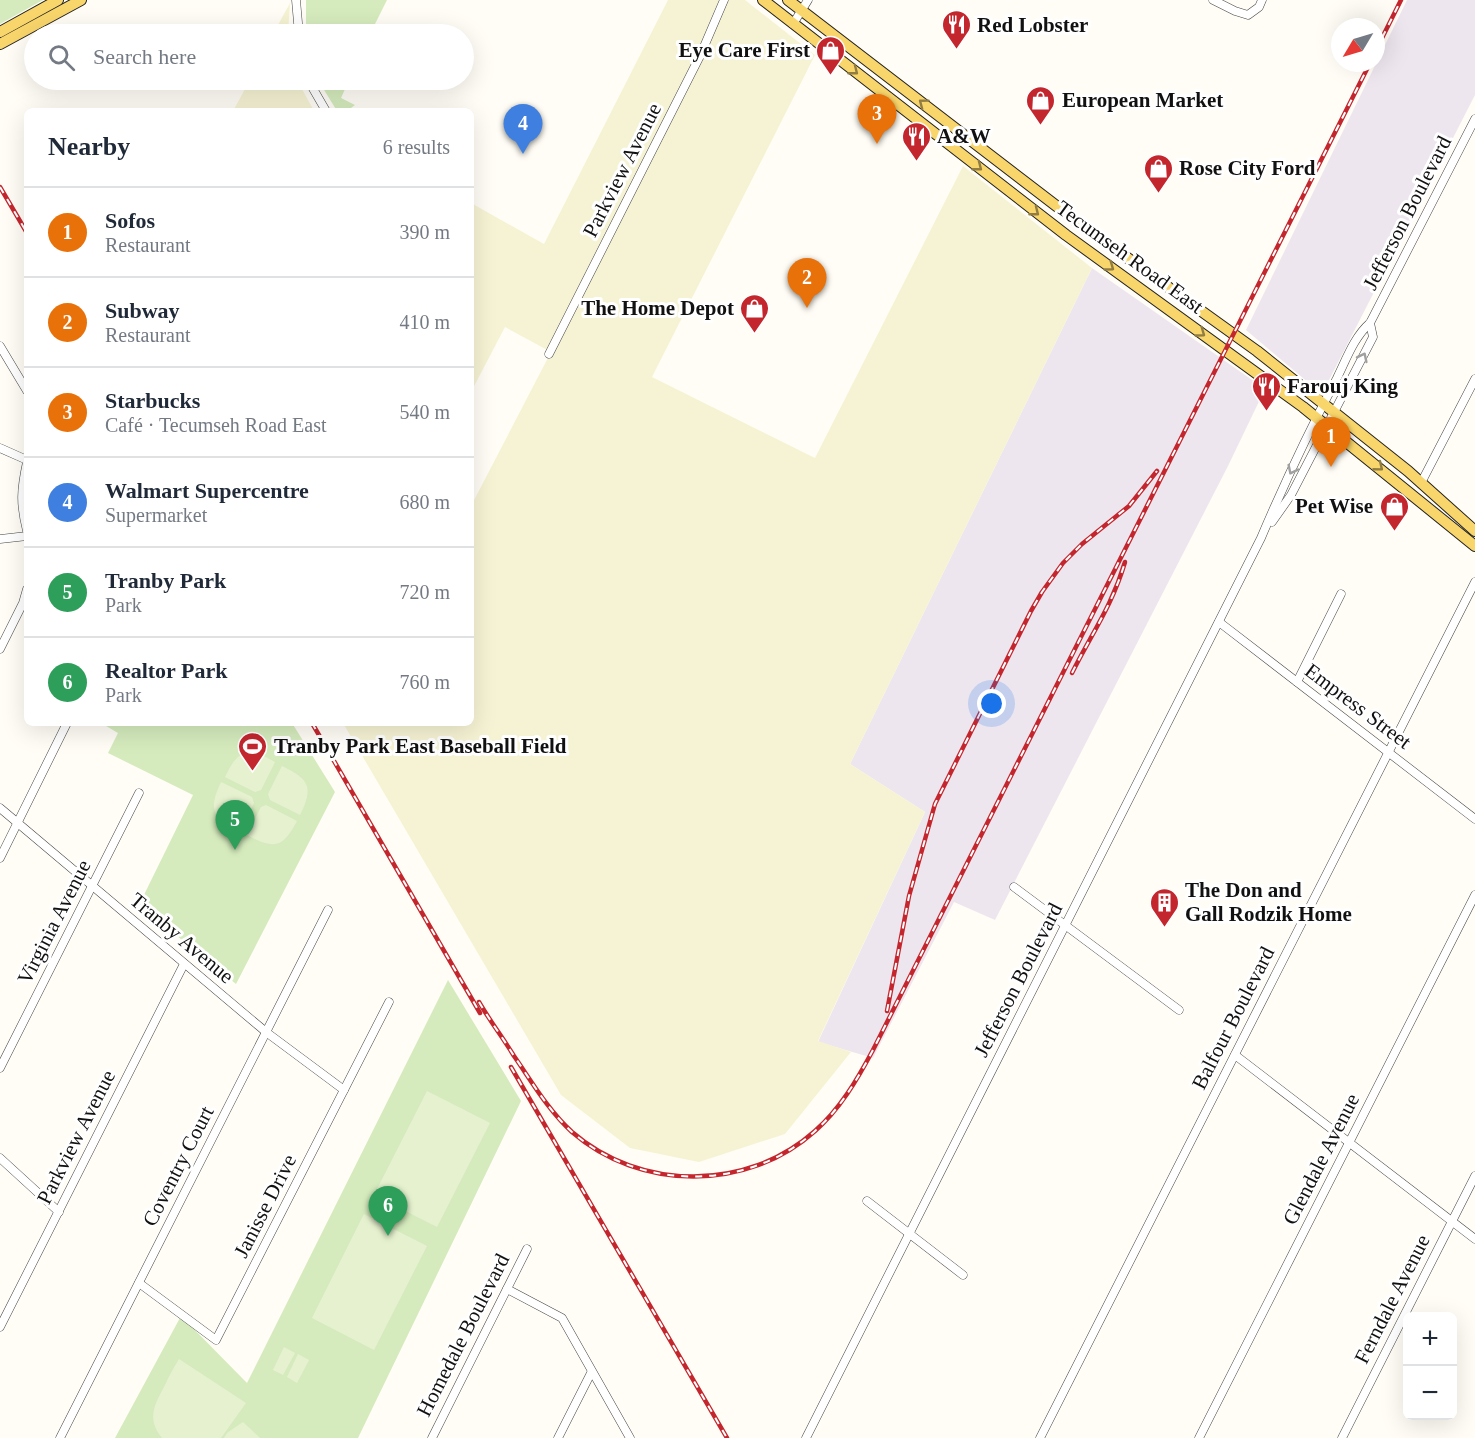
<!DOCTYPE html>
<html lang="en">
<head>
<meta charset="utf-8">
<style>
	:root { --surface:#fff; --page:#f6f6f7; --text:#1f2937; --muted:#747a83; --line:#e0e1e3; --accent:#c4262e }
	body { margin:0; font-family:"Times New Roman",serif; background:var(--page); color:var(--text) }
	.controls { position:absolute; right:18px; bottom:18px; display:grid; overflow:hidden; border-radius:9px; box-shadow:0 6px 24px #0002 }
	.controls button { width:54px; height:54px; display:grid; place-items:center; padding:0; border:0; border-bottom:2px solid var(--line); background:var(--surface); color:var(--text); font:30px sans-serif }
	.compass { position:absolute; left:1331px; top:18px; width:54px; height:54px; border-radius:50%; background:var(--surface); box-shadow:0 6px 24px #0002; rotate:232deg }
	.you { position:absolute; left:992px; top:704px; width:21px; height:21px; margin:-15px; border:4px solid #fff; border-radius:50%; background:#1a73e8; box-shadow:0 0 0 9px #1a73e833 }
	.badge { display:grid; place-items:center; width:39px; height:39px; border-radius:50%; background:var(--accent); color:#fff; font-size:20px; font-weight:700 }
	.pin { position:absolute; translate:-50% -50px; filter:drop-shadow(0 2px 3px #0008) }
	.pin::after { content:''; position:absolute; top:32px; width:21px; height:18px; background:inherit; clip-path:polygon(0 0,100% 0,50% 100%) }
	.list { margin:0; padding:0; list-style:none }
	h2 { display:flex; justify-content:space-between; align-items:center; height:78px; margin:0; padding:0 24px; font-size:26px }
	h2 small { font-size:20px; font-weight:400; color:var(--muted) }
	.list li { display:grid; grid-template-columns:39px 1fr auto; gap:18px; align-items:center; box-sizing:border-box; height:90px; padding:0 24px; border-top:2px solid var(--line) }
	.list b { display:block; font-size:22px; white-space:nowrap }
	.list p { margin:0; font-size:20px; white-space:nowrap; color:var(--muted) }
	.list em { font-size:20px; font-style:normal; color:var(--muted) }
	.icon { flex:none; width:33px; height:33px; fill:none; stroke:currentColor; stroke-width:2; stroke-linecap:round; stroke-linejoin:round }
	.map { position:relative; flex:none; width:1475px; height:1438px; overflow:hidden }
	.search { position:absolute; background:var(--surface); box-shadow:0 6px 24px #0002; left:24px; top:24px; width:450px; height:66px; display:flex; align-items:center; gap:15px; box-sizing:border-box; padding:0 21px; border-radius:33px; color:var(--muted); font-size:22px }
	.panel { position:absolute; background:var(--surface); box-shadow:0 6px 24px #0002; left:24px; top:108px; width:450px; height:618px; border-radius:9px }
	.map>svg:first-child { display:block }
</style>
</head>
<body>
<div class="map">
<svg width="1475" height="1438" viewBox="0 0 1475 1438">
	<rect width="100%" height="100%" fill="#fffdf5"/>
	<g fill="#eee6ef">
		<path d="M1407,0h68v95l-146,285 -11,6 -8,-2 -64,-54z"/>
		<path d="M1092,268l173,121 -37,77 -233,454 -41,-18 -81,156 -55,-16 107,-230 -75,-48z"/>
	</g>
	<g fill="#f6f3d4">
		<path d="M668,0h77l70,55 -163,322 163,81 148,-292 129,102 -242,496 75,48 -107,229 33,11 -66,82 -86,28 -69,-14 -69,-53 -218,-372h128v-217l80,-154 -46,-25 -34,65v-189l73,41z"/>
		<path d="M290,3l-2,31h-15z"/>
		<path d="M250,80h47l17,31h-81z"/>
	</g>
	<g fill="#d5ebbd">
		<path d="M0,0h43l-43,24z"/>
		<path d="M306,0h81l-17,34h-64z"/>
		<path d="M318,80h31l-8,18 14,7 -8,6h-10z"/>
		<path d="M101,723h191l43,69 -99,192 -97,-79 54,-110 -85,-42 10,-20z"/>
		<path d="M448,980l73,121 -163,337h-243l66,-122 66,67z"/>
	</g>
	<g fill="#e6f2cf">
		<path d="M250,752l8,1 17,9 -14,28 -6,2 -30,-15c6,-12 11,-23 25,-25z"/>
		<path d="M282,766c27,13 32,21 18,49l-30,-15 -2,-6z"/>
		<path d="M221,782l31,15 2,6 -14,28c-28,-13 -32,-21 -19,-49z"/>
		<path d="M266,805l31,16c-15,28 -23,28 -50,14l14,-28z"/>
		<path d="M427,1091l63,32 -53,104 -63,-32z"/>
		<path d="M364,1214l63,32 -53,104 -62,-32z"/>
		<path d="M284,1347l11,6 -12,22 -10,-5z"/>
		<path d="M298,1354l11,6 -12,23 -10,-6z"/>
		<path d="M179,1359l67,44 -25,35h-59c-16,-20 -7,-34 3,-53 4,-9 9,-18 14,-26z"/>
		<path d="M243,1422l17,16h-36l3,-5z"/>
	</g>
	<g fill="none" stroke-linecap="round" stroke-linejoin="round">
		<defs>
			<g id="minor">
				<path d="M296,0l3,34"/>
				<path d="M1213,0l22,11 13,4 11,-8 3,-7"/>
				<path d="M793,24l15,-24"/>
				<path d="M308,80l18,31"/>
				<path d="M0,346l27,45"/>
				<path d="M549,354l151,-298 24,-56"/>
				<path d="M0,448l27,12"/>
				<path d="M27,462c-6,28 -7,41 0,69"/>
				<path d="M1421,483l54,-104"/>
				<path d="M1272,522l19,-27 82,-158 -3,-14"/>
				<path d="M0,539l27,-3"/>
				<path d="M1219,622l256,197"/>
				<path d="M0,649l23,-46 4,-14"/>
				<path d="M1297,682l44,-88"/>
				<path d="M0,808l266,224 78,58"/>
				<path d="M0,858l67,-135"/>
				<path d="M1014,887l165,123"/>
				<path d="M1235,1055l240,184"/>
				<path d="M0,1068l139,-275"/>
				<path d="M0,1158l59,54"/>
				<path d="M867,1201l96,74"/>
				<path d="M139,1283l77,57 173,-338"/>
				<path d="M507,1289l55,29 68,120"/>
				<path d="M0,1327l184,-363"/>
				<path d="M60,1438l268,-528"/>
				<path d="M432,1438l95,-189"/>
				<path d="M558,1438l33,-65"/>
				<path d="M806,1438l455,-900c23,-54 48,-107 76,-160 9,-18 17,-41 33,-55l105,-204"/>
				<path d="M1040,1438l435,-856"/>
				<path d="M1199,1438l276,-543"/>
				<path d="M1342,1438l133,-262"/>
			</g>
			<g id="major">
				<path d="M763,0l303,235 237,172 172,139"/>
				<path d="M788,0l288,221 181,130 151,120 67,60"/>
				<path d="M0,32l58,-32"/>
				<path d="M0,44l81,-44"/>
			</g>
		</defs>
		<use href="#minor" stroke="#444" stroke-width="9"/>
		<use href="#major" stroke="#222" stroke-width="12"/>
		<use href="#minor" stroke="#fff" stroke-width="8"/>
		<use href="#major" stroke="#f9d66b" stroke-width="10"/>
		<defs>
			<g id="rail">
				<path d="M1376,50l25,-50"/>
				<path d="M0,187l27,46"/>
				<path d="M1072,673c20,-40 40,-67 53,-111"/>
				<path d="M312,723l168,290"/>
				<path d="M479,1002c11,19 24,36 35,54 18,26 34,54 58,76 68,59 175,60 243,-1 25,-22 42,-51 58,-81l497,-987"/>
				<path d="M887,1011l22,-115 26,-92 96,-193 11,-19 21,-29 19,-19 47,-38 28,-35"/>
				<path d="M511,1067l216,371"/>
			</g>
		</defs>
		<use href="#rail" stroke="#c4262e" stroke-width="4.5"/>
		<use href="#rail" stroke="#fff" stroke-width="2" stroke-dasharray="7" stroke-linecap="butt"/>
	</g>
	<defs><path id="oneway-chevron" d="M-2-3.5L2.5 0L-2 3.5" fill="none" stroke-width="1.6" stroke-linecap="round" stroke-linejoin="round" transform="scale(1.5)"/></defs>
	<g stroke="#917d42">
		<use href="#oneway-chevron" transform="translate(854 71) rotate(38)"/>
		<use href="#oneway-chevron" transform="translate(923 103) rotate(-143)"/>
		<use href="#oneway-chevron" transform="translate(978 167) rotate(38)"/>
		<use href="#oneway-chevron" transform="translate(1035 212) rotate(38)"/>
		<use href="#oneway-chevron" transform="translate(1110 267) rotate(36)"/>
		<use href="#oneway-chevron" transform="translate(1201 333) rotate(36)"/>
		<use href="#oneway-chevron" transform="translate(1379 467) rotate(39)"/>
	</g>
	<g stroke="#a0a0a0">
		<use href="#oneway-chevron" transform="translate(1363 357) rotate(-64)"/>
		<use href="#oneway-chevron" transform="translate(1292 470) rotate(116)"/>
	</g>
	<defs>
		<symbol id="restaurant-pin" viewBox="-11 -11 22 30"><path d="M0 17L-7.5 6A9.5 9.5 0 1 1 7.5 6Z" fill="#c4262e" stroke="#fff"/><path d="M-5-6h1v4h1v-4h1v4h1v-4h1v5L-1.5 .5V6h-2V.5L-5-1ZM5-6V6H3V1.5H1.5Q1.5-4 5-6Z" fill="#fff"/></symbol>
		<symbol id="shop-pin" viewBox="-11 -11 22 30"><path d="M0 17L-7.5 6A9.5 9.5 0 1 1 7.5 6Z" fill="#c4262e" stroke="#fff"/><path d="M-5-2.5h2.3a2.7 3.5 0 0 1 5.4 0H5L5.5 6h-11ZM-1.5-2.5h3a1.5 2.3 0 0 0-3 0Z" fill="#fff"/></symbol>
		<symbol id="stadium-pin" viewBox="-11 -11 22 30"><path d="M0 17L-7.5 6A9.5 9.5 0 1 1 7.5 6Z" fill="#c4262e" stroke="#fff"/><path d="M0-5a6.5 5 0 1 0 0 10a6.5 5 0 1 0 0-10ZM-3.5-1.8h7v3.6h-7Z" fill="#fff"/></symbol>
		<symbol id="building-pin" viewBox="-11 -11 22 30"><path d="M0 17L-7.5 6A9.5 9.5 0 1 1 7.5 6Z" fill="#c4262e" stroke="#fff"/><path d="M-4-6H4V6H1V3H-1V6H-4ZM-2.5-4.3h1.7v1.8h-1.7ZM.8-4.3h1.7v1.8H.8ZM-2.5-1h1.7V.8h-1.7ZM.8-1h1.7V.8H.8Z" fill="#fff"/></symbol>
	</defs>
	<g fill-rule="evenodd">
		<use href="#restaurant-pin" x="940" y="8" width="33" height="45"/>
		<use href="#shop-pin" x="814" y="34" width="33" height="45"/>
		<use href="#shop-pin" x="1024" y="84" width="33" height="45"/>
		<use href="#restaurant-pin" x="900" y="120" width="33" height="45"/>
		<use href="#shop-pin" x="1142" y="152" width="33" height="45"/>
		<use href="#shop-pin" x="738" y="292" width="33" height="45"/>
		<use href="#restaurant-pin" x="1250" y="370" width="33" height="45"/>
		<use href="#shop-pin" x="1378" y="490" width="33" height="45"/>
		<use href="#stadium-pin" x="236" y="730" width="33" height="45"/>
		<use href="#building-pin" x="1148" y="886" width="33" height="45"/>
	</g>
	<g text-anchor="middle" stroke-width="6" stroke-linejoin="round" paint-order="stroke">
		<g font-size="21" font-weight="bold" fill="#111" stroke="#fff" text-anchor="start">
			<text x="977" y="32">Red Lobster</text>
			<text x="810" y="57" text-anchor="end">Eye Care First</text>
			<text x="1062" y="107">European Market</text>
			<text x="937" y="143">A&amp;W</text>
			<text x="1179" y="175">Rose City Ford</text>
			<text x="734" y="315" text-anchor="end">The Home Depot</text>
			<text x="1287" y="393">Farouj King</text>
			<text x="1373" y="513" text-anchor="end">Pet Wise</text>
			<text x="274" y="753">Tranby Park East Baseball Field</text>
			<text x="1185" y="897">The Don and<tspan x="1185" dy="24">Gall Rodzik Home</tspan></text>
		</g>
		<g font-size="21" fill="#111" stroke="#fff">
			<text transform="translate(622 170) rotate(-63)" y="7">Parkview Avenue</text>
			<text transform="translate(1407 213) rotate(-63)" y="7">Jefferson Boulevard</text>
			<text transform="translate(1130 257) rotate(36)" y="7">Tecumseh Road East</text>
			<text transform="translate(1358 706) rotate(37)" y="7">Empress Street</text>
			<text transform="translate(54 922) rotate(-63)" y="7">Virginia Avenue</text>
			<text transform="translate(182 938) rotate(40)" y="7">Tranby Avenue</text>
			<text transform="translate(1018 980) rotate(-63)" y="7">Jefferson Boulevard</text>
			<text transform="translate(1233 1018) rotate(-63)" y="7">Balfour Boulevard</text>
			<text transform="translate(76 1137) rotate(-63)" y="7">Parkview Avenue</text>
			<text transform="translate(1321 1159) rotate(-63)" y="7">Glendale Avenue</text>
			<text transform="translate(178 1166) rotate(-63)" y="7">Coventry Court</text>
			<text transform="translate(265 1206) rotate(-63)" y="7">Janisse Drive</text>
			<text transform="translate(1392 1299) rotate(-63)" y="7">Ferndale Avenue</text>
			<text transform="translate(463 1335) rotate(-63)" y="7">Homedale Boulevard</text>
		</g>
	</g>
</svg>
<div class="controls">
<button>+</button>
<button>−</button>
</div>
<svg class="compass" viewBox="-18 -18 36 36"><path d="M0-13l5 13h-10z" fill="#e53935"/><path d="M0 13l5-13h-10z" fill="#747a83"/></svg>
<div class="you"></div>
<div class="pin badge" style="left:1331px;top:467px;background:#e8710a">1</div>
<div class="pin badge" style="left:807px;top:308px;background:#e8710a">2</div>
<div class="pin badge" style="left:877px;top:144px;background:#e8710a">3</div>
<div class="pin badge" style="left:523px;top:154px;background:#3f7fe0">4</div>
<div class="pin badge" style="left:235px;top:850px;background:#2e9e5b">5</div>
<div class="pin badge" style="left:388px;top:1236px;background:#2e9e5b">6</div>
<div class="search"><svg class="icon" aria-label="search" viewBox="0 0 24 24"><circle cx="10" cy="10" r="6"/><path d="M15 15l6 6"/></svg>Search here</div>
<section class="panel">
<h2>Nearby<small>6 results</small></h2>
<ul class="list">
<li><span class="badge" style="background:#e8710a">1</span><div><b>Sofos</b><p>Restaurant</p></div><em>390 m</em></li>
<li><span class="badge" style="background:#e8710a">2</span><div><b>Subway</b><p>Restaurant</p></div><em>410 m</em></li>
<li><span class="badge" style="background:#e8710a">3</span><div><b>Starbucks</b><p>Café · Tecumseh Road East</p></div><em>540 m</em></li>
<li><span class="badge" style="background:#3f7fe0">4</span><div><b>Walmart Supercentre</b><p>Supermarket</p></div><em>680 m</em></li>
<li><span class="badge" style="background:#2e9e5b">5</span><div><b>Tranby Park</b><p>Park</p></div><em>720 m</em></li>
<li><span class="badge" style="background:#2e9e5b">6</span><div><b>Realtor Park</b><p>Park</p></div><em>760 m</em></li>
</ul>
</section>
</div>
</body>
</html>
